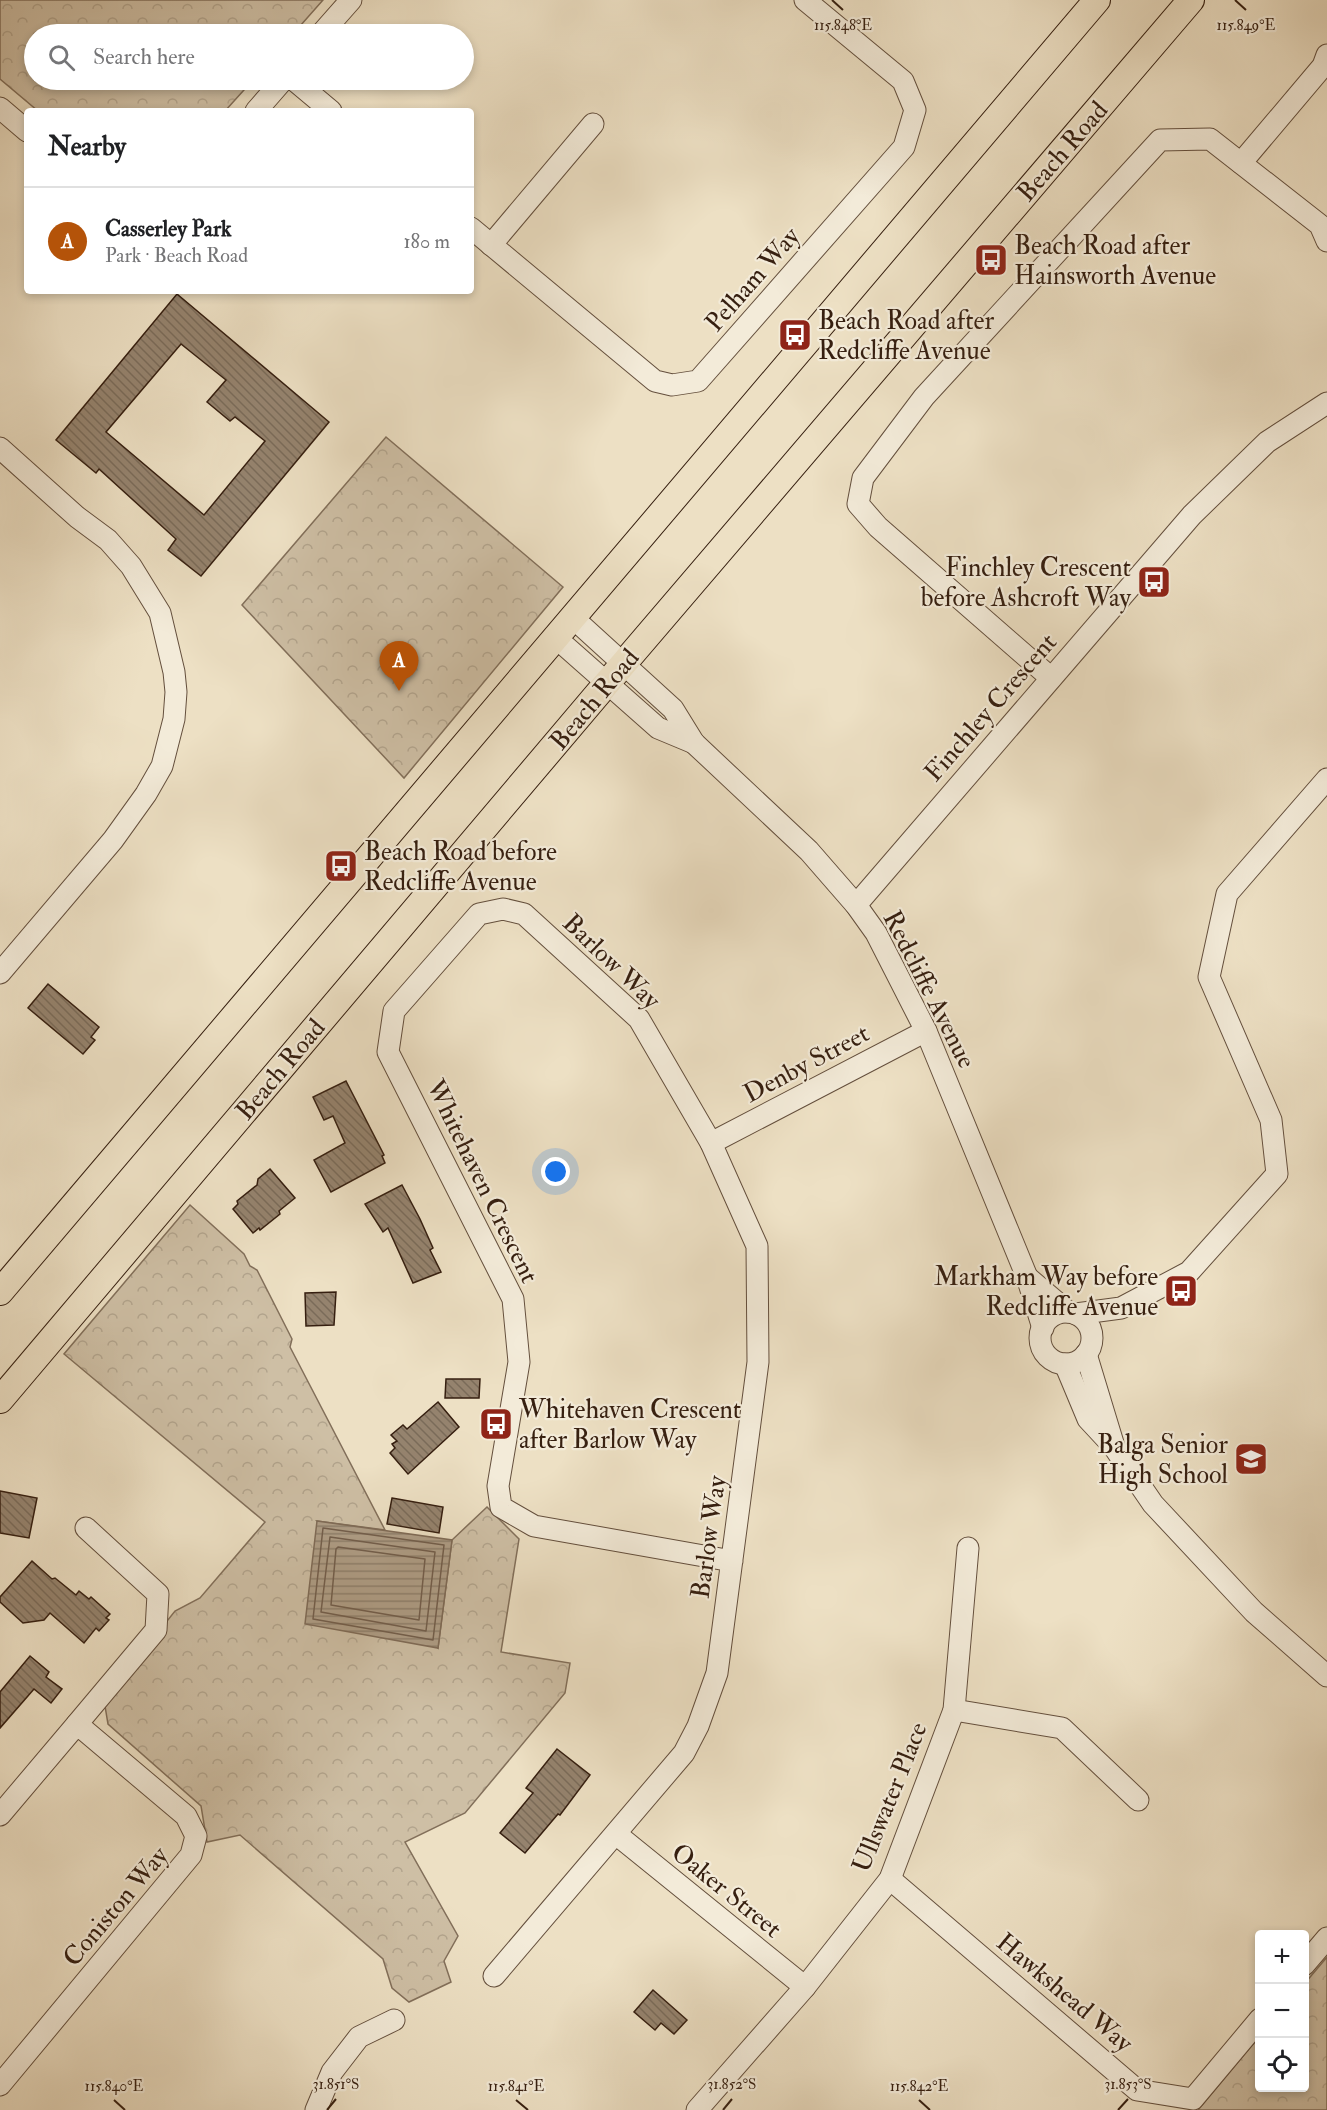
<!DOCTYPE html>
<html lang="en">
<head>
<meta charset="utf-8">
<style>
	:root { --surface:#fff; --page:#f2f2f2; --text:#202124; --muted:#757577; --line:#e0e0e0; --accent:#b45309 }
	body { margin:0; font-family:"IM FELL Double Pica",serif; background:var(--page); color:var(--text) }
	.controls { position:absolute; right:18px; bottom:18px; display:grid; overflow:hidden; border-radius:6px; box-shadow:0 3px 9px #0003 }
	.controls button { width:54px; height:54px; display:grid; place-items:center; padding:0; border:0; border-bottom:2px solid var(--line); background:var(--surface); color:var(--text); font:30px sans-serif }
	.you { position:absolute; left:556px; top:1172px; width:21px; height:21px; margin:-15px; border:4px solid #fff; border-radius:50%; background:#1a73e8; box-shadow:0 0 0 9px #1a73e833 }
	.badge { display:grid; place-items:center; width:39px; height:39px; border-radius:50%; background:var(--accent); color:#fff; font-size:20px; font-weight:700 }
	.pin { position:absolute; translate:-50% -50px; filter:drop-shadow(0 2px 3px #0008) }
	.pin::after { content:''; position:absolute; top:32px; width:21px; height:18px; background:inherit; clip-path:polygon(0 0,100% 0,50% 100%) }
	.list { margin:0; padding:0; list-style:none }
	h2 { display:flex; justify-content:space-between; align-items:center; height:78px; margin:0; padding:0 24px; font-size:26px }
	h2 small { font-size:20px; font-weight:400; color:var(--muted) }
	.list li { display:grid; grid-template-columns:39px 1fr auto; gap:18px; align-items:center; box-sizing:border-box; height:108px; padding:0 24px; border-top:2px solid var(--line) }
	.list b { display:block; font-size:22px; white-space:nowrap }
	.list p { margin:0; font-size:20px; white-space:nowrap; color:var(--muted) }
	.list em { font-size:20px; font-style:normal; color:var(--muted) }
	.icon { flex:none; width:33px; height:33px; fill:none; stroke:currentColor; stroke-width:2; stroke-linecap:round; stroke-linejoin:round }
	.map { position:relative; flex:none; width:1327px; height:2110px; overflow:hidden }
	.search { position:absolute; background:var(--surface); box-shadow:0 3px 9px #0003; left:24px; top:24px; width:450px; height:66px; display:flex; align-items:center; gap:15px; box-sizing:border-box; padding:0 21px; border-radius:33px; color:var(--muted); font-size:22px }
	.panel { position:absolute; background:var(--surface); box-shadow:0 3px 9px #0003; left:24px; top:108px; width:450px; height:186px; border-radius:6px }
	.map>svg:first-child { display:block }
</style>
</head>
<body>
<div class="map">
<svg width="1327" height="2110" viewBox="0 0 1327 2110">
	<defs>
		<pattern id="forest-crowns" width="20" height="18" patternUnits="userSpaceOnUse" patternTransform="scale(1.5)"><rect width="20" height="18" fill="#cebfa5"/><path d="M2 6a3 3 0 1 1 6 0M12 15a3 3 0 1 1 6 0" fill="none" stroke="#b2a48d"/></pattern>
		<pattern id="water-rules" width="6" height="5" patternUnits="userSpaceOnUse" patternTransform="scale(1.5)"><rect width="6" height="5" fill="#af9e87"/><path d="M0 2.5h6" fill="none" stroke="#8f806d"/></pattern>
		<pattern id="building-back-hatch" width="6" height="6" patternUnits="userSpaceOnUse" patternTransform="scale(1.5)"><rect width="6" height="6" fill="#95836e"/><path d="M-1 5l2 2M0 0l6 6M5-1l2 2" fill="none" stroke="#7a6b59"/></pattern>
	</defs>
	<rect width="100%" height="100%" fill="#ede0c4"/>
	<filter id="stains"><feTurbulence type="fractalNoise" baseFrequency=".00333" numOctaves="4"/><feColorMatrix values="0 0 0 0 .2 0 0 0 0 .09 0 0 0 0 .02 0 0 0 .5 -.17"/></filter>
	<radialGradient id="worn" r=".72"><stop offset=".6" stop-color="#630" stop-opacity="0"/><stop offset="1" stop-color="#630" stop-opacity=".3"/></radialGradient>
	<g fill="url(#forest-crowns)" stroke="#826f5a" stroke-width="1.5">
		<path d="M0,0h323l-30,34h-259v46h219l-28,31h-187l-38,-32z"/>
		<path d="M386,437l177,150 -159,191 -162,-173z"/>
		<path d="M190,1205l54,49 6,12 7,4 35,69 -2,8 95,183 -68,-9 121,127 14,-108 35,-33 32,32 -18,113 69,11 -5,30 -100,120 -60,29 53,94 -14,25 7,21 -42,20 -17,-14 -9,-29 -143,-124 -33,7 -6,-36 -93,-82 -4,-24 71,-89 25,-13 65,-76 -201,-168z"/>
		<path d="M1327,1957v153h-129l61,-73 1,51h44l1,-105z"/>
	</g>
	<path fill="url(#water-rules)" stroke="#7f6b57" stroke-width="1.5" d="M317,1521l135,19 -14,108 -133,-24z"/>
	<g fill="none" stroke-linecap="round" stroke-linejoin="round">
		<g stroke="#725e4c" stroke-width="1.5">
			<path d="M323,1528l121,17 -11,95 -120,-21z"/>
			<path d="M330,1537l105,15 -9,79 -105,-19z"/>
			<path d="M338,1547l87,12 -6,61 -88,-15 5,-56z"/>
		</g>
	</g>
	<g fill="url(#building-back-hatch)" stroke="#361f10" stroke-width="1.5" fill-rule="evenodd">
		<path d="M177,294l152,128 -128,154 -33,-26 8,-11 -77,-70 -3,4 -40,-33zM181,344l45,36 -19,22 23,19 5,-4 30,24 -61,74 -98,-83z"/>
		<path d="M48,984l51,43 -8,10 4,3 -12,14 -55,-46z"/>
		<path d="M346,1081l38,74 -2,1 3,7 -54,29 -17,-32 31,-17 -12,-27 -9,4 -11,-23z"/>
		<path d="M270,1169l25,29 -16,13 1,3 -20,16 -1,-2 -6,5 -20,-24 5,-5 -1,-3 20,-16 1,-6z"/>
		<path d="M402,1185l18,34 13,29 -3,2 11,22 -28,11 -25,-55 -5,4 -18,-28z"/>
		<path d="M336,1292l-2,33 -28,1 -1,-33z"/>
		<path d="M446,1379h34l-1,19h-34z"/>
		<path d="M438,1402l21,25 -51,47 -18,-21 5,-5 -3,-4 5,-3 -6,-6 12,-10 4,4z"/>
		<path d="M0,1491l37,7 -8,40 -29,-5z"/>
		<path d="M392,1498l51,9 -4,26 -52,-9z"/>
		<path d="M32,1561l20,18 3,-1 21,17 3,-4 10,8 2,-2 19,17 -4,4 3,2 -10,11 -3,-3 -12,15 -34,-30 -6,7 -21,3 -23,-21v-5z"/>
		<path d="M30,1656l19,16 -3,5 16,12 -11,14 -17,-14 -34,39v-36z"/>
		<path d="M557,1749l33,26 -30,40 -2,-1 -33,39 -25,-20 33,-40 -7,-5z"/>
		<path d="M653,1990l34,30 -13,14 -13,-11 -6,7 -21,-18z"/>
	</g>
	<g fill="none" stroke-linecap="round" stroke-linejoin="round">
		<defs>
			<g id="minor">
				<path d="M321,34l30,-34"/>
				<path d="M294,80l37,31"/>
				<path d="M0,108l27,23"/>
				<path d="M256,111l27,-31"/>
				<path d="M1241,163l82,-97 4,-11"/>
				<path d="M471,228l184,153 17,4 26,-4 206,-234 11,-37 -12,-29 -98,-81"/>
				<path d="M491,245l102,-121"/>
				<path d="M0,448l77,69 31,23 23,26 29,47 14,59 2,20 -2,27 -12,47 -16,28 -33,46 -113,133"/>
				<path d="M572,617l101,92 21,34 115,108 47,54 20,28 50,98 101,246 16,51"/>
				<path d="M555,637l103,91 36,15"/>
				<path d="M1051,678l-173,-151 -20,-23 5,-26 61,-81 236,-257 50,-1 110,86 7,16"/>
				<path d="M856,905l336,-390 75,-73 60,-39"/>
				<path d="M711,1143l215,-112"/>
				<path d="M1027,1277l41,35"/>
				<circle cx="1066" cy="1338" r="26"/>
				<path d="M1076,1314l45,-6 68,-36 88,-98 -6,-54 -62,-143 18,-83 100,-115"/>
				<path d="M1086,1354l27,89"/>
				<path d="M1065,1364l23,55 26,28 39,57 101,108 73,64"/>
				<path d="M954,1710l108,18 76,72"/>
				<path d="M77,1724l79,-94 2,-36 -72,-66"/>
				<path d="M0,1815l77,-91 109,92 10,20 -5,19 -191,230"/>
				<path d="M616,1834l189,153"/>
				<path d="M890,1879l247,211 56,9 67,-80"/>
				<path d="M1304,1965l23,-27"/>
				<path d="M494,1976l190,-223 14,-27 19,-53 41,-311 -1,-116 -46,-103 -72,-124 -115,-105 -21,-5 -24,5 -85,97 -6,41 125,247 6,63 -21,124 3,21 33,19 198,35"/>
				<path d="M316,2110l16,-38 27,-35 35,-17"/>
				<path d="M697,2110l108,-123 85,-108 64,-169 14,-162"/>
			</g>
			<g id="major">
				<path d="M0,1292l1097,-1292"/>
				<path d="M0,1400l607,-717 584,-683"/>
			</g>
		</defs>
		<use href="#minor" stroke="#644f3d" stroke-width="23"/>
		<use href="#major" stroke="#361f10" stroke-width="28"/>
		<use href="#minor" stroke="#f3ebd9" stroke-width="21"/>
		<use href="#major" stroke="#ede0c4" stroke-width="26"/>
	</g>
	<path fill="none" stroke="#361f10" stroke-width="2" d="M832,0l11,10M1235,0l11,10M114,2100l11,10M516,2100l12,10M919,2100l11,10M327,2110l9,-11M723,2110l9,-11M1118,2110l10,-11"/>
	<defs>
		<symbol id="bus-square" viewBox="-11 -11 22 22"><rect x="-9" y="-9" width="18" height="18" rx="4" fill="#8f2418" stroke="#f3ebd9"/><path d="M-5-6H5V4H4V6H2V4H-2V6H-4V4H-5ZM-3.5-4V0h7V-4ZM-3.5 1.2v1.5H-2V1.2ZM2 1.2v1.5H3.5V1.2Z" fill="#fff"/></symbol>
		<symbol id="school-square" viewBox="-11 -11 22 22"><rect x="-9" y="-9" width="18" height="18" rx="4" fill="#8f2418" stroke="#f3ebd9"/><path d="M0-5L7-2L0 1L-7-2ZM-4 1L0 2.5L4 1V4Q0 6-4 4Z" fill="#fff"/></symbol>
	</defs>
	<g fill-rule="evenodd">
		<use href="#bus-square" x="972" y="241" width="38" height="38"/>
		<use href="#bus-square" x="776" y="316" width="38" height="38"/>
		<use href="#bus-square" x="1135" y="563" width="38" height="38"/>
		<use href="#bus-square" x="322" y="847" width="38" height="38"/>
		<use href="#bus-square" x="1162" y="1272" width="38" height="38"/>
		<use href="#bus-square" x="477" y="1405" width="38" height="38"/>
		<use href="#school-square" x="1232" y="1440" width="38" height="38"/>
	</g>
	<g text-anchor="middle" stroke-width="4.5" stroke-linejoin="round" paint-order="stroke">
		<g font-size="26" fill="#361f10" stroke="#f3ebd9">
			<text transform="translate(1062 151) rotate(-49)" y="9">Beach Road</text>
			<text transform="translate(752 279) rotate(-49)" y="9">Pelham Way</text>
			<text transform="translate(594 699) rotate(-50)" y="9">Beach Road</text>
			<text transform="translate(990 707) rotate(-49)" y="9">Finchley Crescent</text>
			<text transform="translate(612 961) rotate(44)" y="9">Barlow Way</text>
			<text transform="translate(930 989) rotate(63)" y="9">Redcliffe Avenue</text>
			<text transform="translate(806 1063) rotate(-28)" y="9">Denby Street</text>
			<text transform="translate(280 1069) rotate(-50)" y="9">Beach Road</text>
			<text transform="translate(483 1181) rotate(64)" y="9">Whitehaven Crescent</text>
			<text transform="translate(708 1537) rotate(-82)" y="9">Barlow Way</text>
			<text transform="translate(889 1797) rotate(-68)" y="9">Ullswater Place</text>
			<text transform="translate(727 1890) rotate(39)" y="9">Oaker Street</text>
			<text transform="translate(115 1906) rotate(-50)" y="9">Coniston Way</text>
			<text transform="translate(1065 1992) rotate(40)" y="9">Hawkshead Way</text>
		</g>
		<g font-size="26" fill="#361f10" stroke="#f3ebd9" text-anchor="start">
			<text x="1014" y="254">Beach Road after<tspan x="1014" dy="30">Hainsworth Avenue</tspan></text>
			<text x="818" y="329">Beach Road after<tspan x="818" dy="30">Redcliffe Avenue</tspan></text>
			<text x="1131" y="576" text-anchor="end">Finchley Crescent<tspan x="1131" dy="30">before Ashcroft Way</tspan></text>
			<text x="364" y="860">Beach Road before<tspan x="364" dy="30">Redcliffe Avenue</tspan></text>
			<text x="1158" y="1285" text-anchor="end">Markham Way before<tspan x="1158" dy="30">Redcliffe Avenue</tspan></text>
			<text x="519" y="1418">Whitehaven Crescent<tspan x="519" dy="30">after Barlow Way</tspan></text>
			<text x="1228" y="1453" text-anchor="end">Balga Senior<tspan x="1228" dy="30">High School</tspan></text>
		</g>
	</g>
	<g font-size="15" text-anchor="middle" fill="#361f10" stroke="#f3ebd9" stroke-width="4.5" stroke-linejoin="round" paint-order="stroke">
		<text x="843" y="30">115.848°E</text>
		<text x="1246" y="30">115.849°E</text>
		<text x="336" y="2089">31.851°S</text>
		<text x="732" y="2089">31.852°S</text>
		<text x="1128" y="2089">31.853°S</text>
		<text x="114" y="2091">115.840°E</text>
		<text x="516" y="2091">115.841°E</text>
		<text x="919" y="2091">115.842°E</text>
	</g>
	<rect width="100%" height="100%" filter="url(#stains)"/>
	<rect width="100%" height="100%" fill="url(#worn)"/>
</svg>
<div class="controls">
<button>+</button>
<button>−</button>
<button><svg class="icon" aria-label="locate" viewBox="0 0 24 24"><circle cx="12" cy="12" r="6"/><path d="M12 2v4M12 18v4M2 12h4M18 12h4"/></svg></button>
</div>
<div class="you"></div>
<div class="pin badge" style="left:399px;top:691px">A</div>
<div class="search"><svg class="icon" aria-label="search" viewBox="0 0 24 24"><circle cx="10" cy="10" r="6"/><path d="M15 15l6 6"/></svg>Search here</div>
<section class="panel">
<h2>Nearby<small></small></h2>
<ul class="list">
<li><span class="badge">A</span><div><b>Casserley Park</b><p>Park · Beach Road</p></div><em>180 m</em></li>
</ul>
</section>
</div>
</body>
</html>
